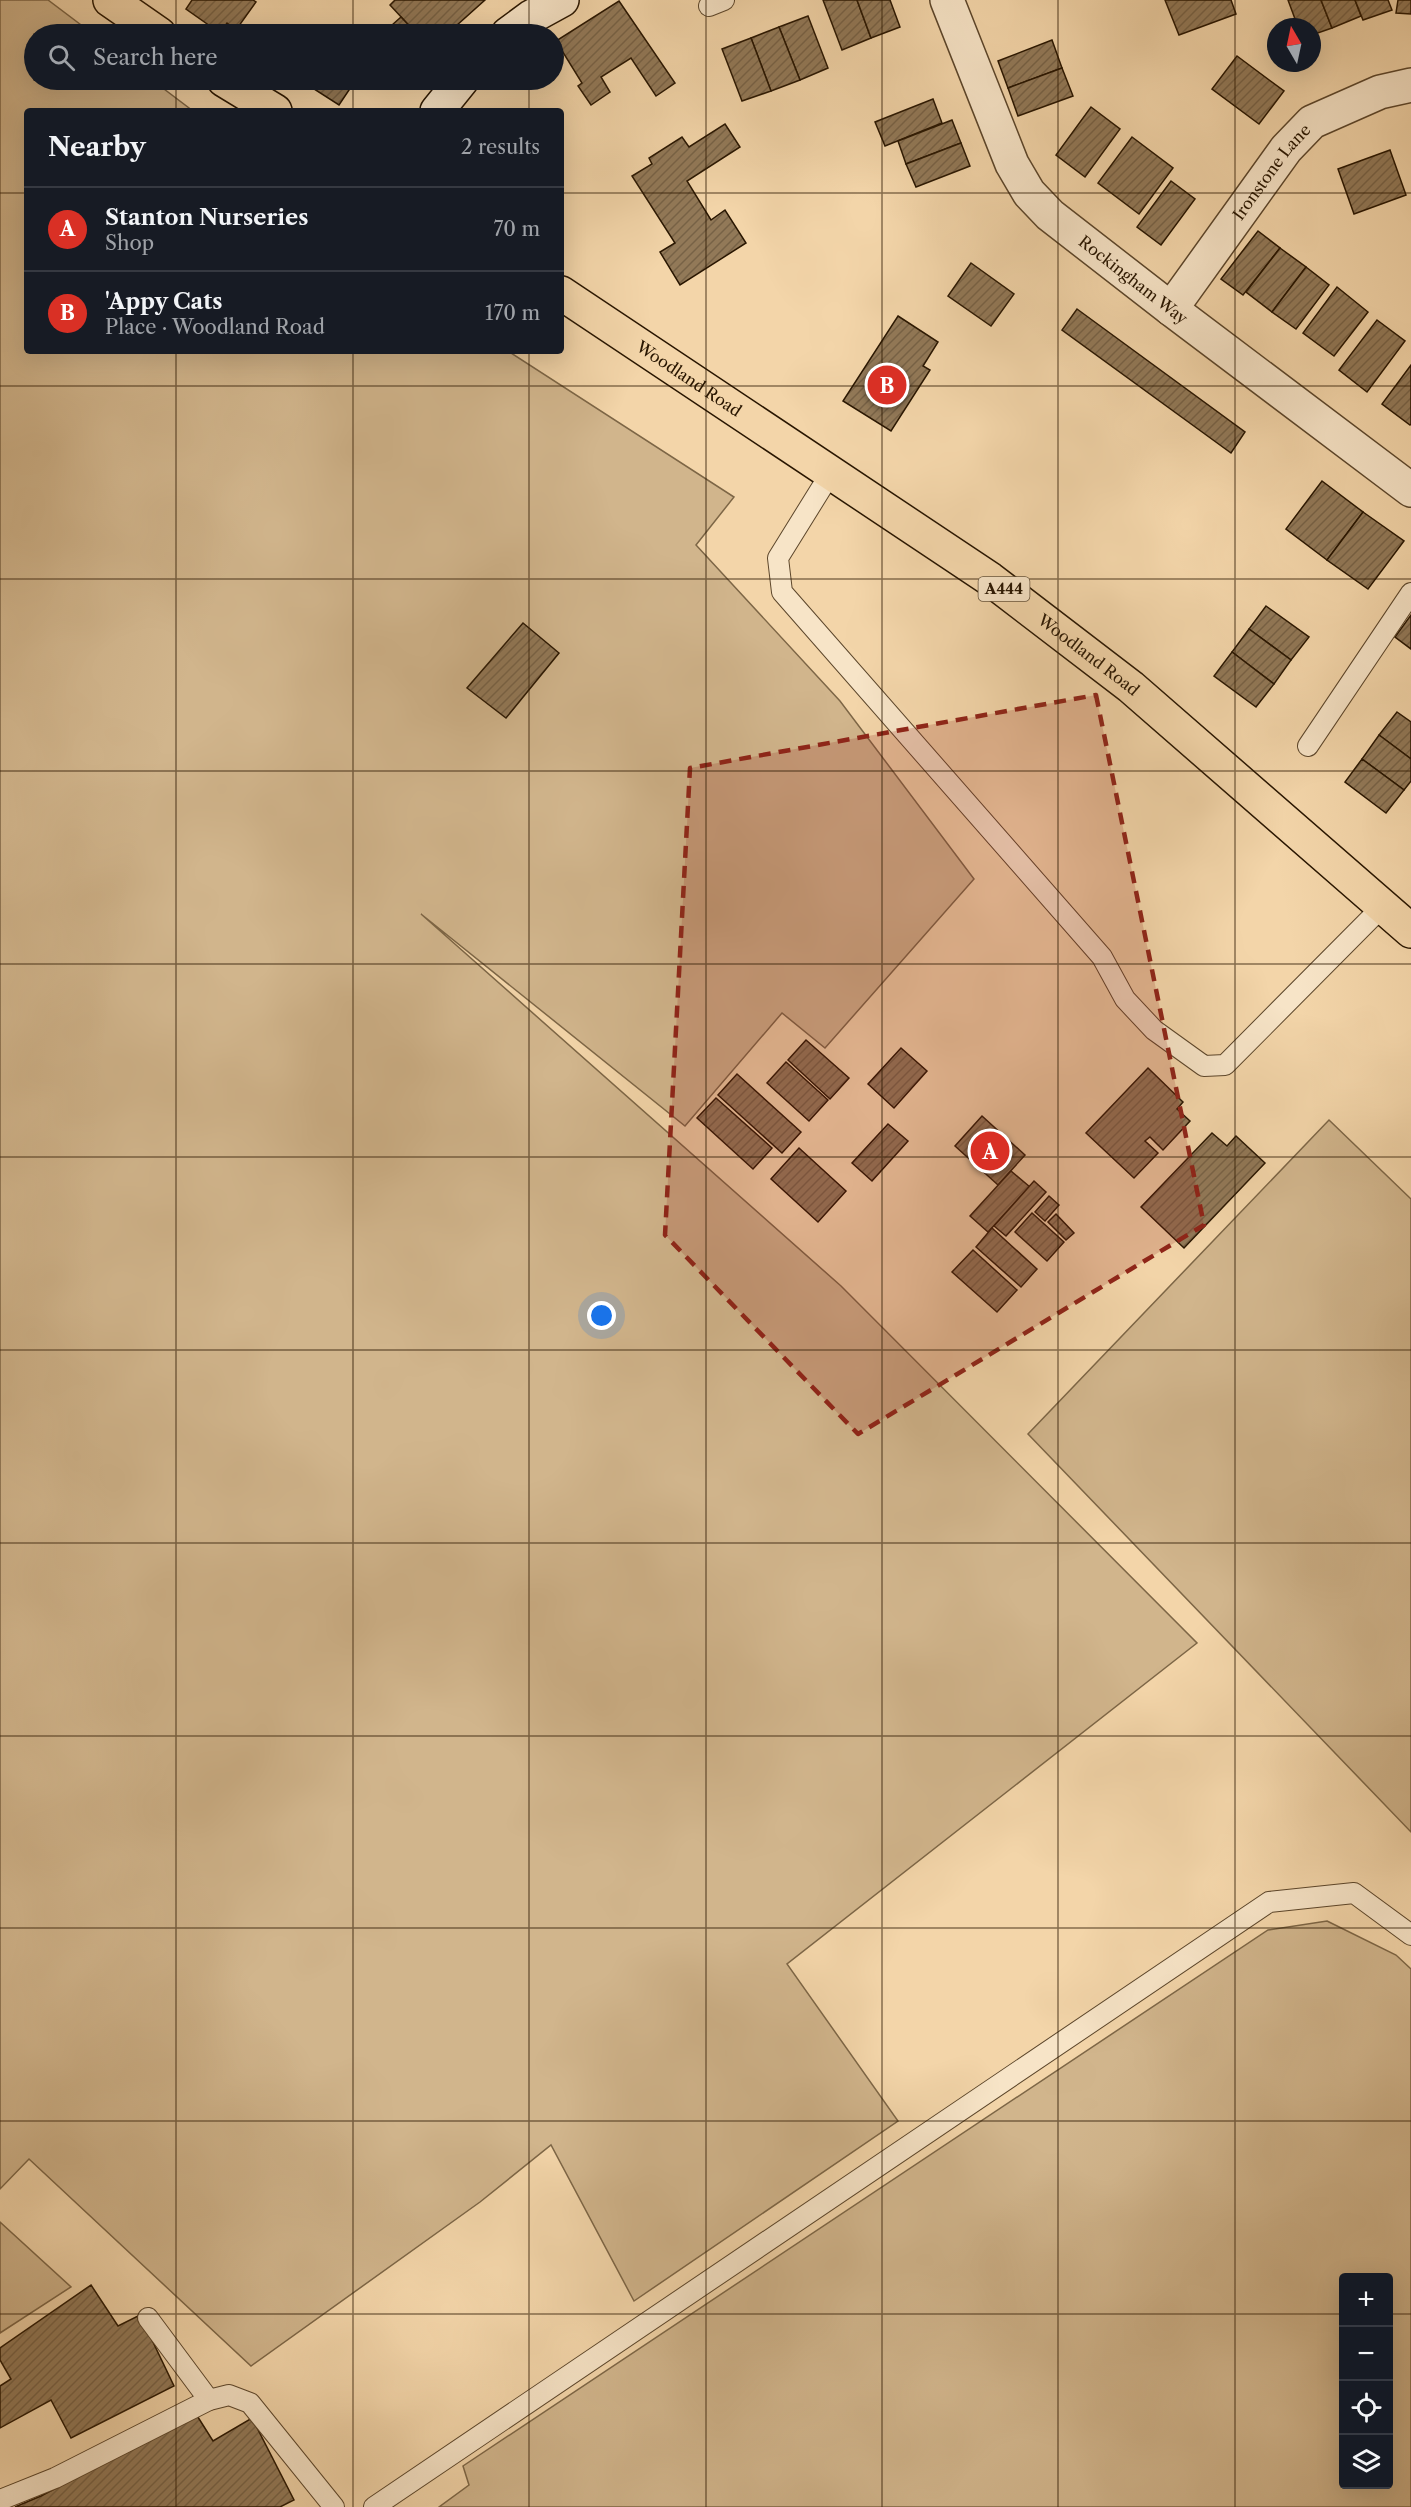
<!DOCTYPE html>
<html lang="en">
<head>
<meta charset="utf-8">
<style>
	:root { --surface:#171b24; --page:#242831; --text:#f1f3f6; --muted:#9ea1a6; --line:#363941; --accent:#d93025 }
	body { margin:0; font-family:"Libre Caslon Text",serif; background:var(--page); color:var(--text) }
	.controls { position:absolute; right:18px; bottom:18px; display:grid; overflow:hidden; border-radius:6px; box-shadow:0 6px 24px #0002 }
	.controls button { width:54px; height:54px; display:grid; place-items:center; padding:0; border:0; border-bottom:2px solid var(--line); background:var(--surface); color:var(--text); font:30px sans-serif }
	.compass { position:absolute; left:1267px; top:18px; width:54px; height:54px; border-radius:50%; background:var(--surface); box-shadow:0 6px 24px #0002; rotate:351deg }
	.you { position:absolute; left:602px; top:1316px; width:21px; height:21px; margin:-15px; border:4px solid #fff; border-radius:50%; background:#1a73e8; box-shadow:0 0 0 9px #1a73e833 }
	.badge { display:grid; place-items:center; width:39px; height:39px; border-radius:50%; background:var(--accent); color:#fff; font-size:20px; font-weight:700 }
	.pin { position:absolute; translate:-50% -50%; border:3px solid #fff; box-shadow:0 2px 6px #0006 }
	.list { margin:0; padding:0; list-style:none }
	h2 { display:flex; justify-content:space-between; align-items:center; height:78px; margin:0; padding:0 24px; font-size:26px }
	h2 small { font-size:20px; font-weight:400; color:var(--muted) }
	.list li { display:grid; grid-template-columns:39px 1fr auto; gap:18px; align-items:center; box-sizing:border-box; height:84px; padding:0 24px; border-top:2px solid var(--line) }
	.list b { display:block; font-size:22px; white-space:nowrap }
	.list p { margin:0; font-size:20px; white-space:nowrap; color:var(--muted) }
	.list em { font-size:20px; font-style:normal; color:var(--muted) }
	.icon { flex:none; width:33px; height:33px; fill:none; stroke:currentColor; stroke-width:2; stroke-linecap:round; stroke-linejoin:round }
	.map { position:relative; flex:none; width:1411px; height:2507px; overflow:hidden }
	.search { position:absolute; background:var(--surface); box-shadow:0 6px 24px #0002; left:24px; top:24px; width:540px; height:66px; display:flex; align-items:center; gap:15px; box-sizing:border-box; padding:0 21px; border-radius:33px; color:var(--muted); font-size:22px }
	.panel { position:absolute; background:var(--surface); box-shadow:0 6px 24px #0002; left:24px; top:108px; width:540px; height:246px; border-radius:6px }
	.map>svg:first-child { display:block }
</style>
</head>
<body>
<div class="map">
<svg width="1411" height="2507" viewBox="0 0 1411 2507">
	<defs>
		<pattern id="building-hatch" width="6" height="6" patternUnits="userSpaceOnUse" patternTransform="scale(1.5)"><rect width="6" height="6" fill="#927958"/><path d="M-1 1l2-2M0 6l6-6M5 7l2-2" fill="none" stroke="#776246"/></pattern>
	</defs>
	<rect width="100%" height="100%" fill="#f3d5a9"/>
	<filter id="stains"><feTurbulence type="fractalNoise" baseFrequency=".00333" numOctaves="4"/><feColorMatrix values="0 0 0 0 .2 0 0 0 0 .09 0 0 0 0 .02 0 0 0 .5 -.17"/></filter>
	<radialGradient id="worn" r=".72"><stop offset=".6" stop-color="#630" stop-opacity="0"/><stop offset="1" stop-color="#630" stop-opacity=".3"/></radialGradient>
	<g fill="#d1b58c" stroke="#7d6646" stroke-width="1.5" fill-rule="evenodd">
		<path d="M0,0h48l45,34h-59v46h118l41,31h-166v240h481l226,146 -38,48 144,156 134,178 -149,169 -43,-35 -97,113 -264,-212 420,372 356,357 -410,321 111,157 -264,180 -83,-156 -71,57 -229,164 -222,-207 -29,30z"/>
		<path d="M1329,1120l82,79v633l-383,-398z"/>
		<path d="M1327,1921l69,34 15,14v538h-972l30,-22 -6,-19 805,-536zM1344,2278h44v206h-44z"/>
		<path d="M0,2222l71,65 -71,46z"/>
	</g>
	<g fill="url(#building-hatch)" stroke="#291601" stroke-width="1.5">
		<path d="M192,0h61l3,2 -20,28 -9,-7 -7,10 -34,-24z"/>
		<path d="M395,0h90l-38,34h-30l-27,-29z"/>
		<path d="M823,0h34l14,38 -29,12z"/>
		<path d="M857,0h33l10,27 -29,11z"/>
		<path d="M1165,0h66l5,14 -57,21z"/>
		<path d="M1288,0h33l11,28 -20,7v-8h-14z"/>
		<path d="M1321,0h34l6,16 -29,12z"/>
		<path d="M1355,0h33l4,10 -29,10z"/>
		<path d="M1398,0h13v14l-15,-1z"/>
		<path d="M619,1l56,82 -19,13 -25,-38 -30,19 9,15 -19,13 -13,-19 4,-3 -26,-42z"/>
		<path d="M808,16l20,52 -28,12 -21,-53z"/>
		<path d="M401,17l16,17h-35z"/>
		<path d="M319,25l15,9h-22z"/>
		<path d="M779,27l21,53 -29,11 -20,-53z"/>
		<path d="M751,38l20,53 -29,10 -20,-52z"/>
		<path d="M1052,40l10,28 -54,20 -10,-27z"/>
		<path d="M1237,56l47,35 -25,33 -47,-35z"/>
		<path d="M1062,68l11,28 -55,20 -10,-28z"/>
		<path d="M300,80h66l-4,5 -7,-4 -16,24z"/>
		<path d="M933,99l9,24 -57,23 -10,-24z"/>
		<path d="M1091,107l29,22 -35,48 -29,-22z"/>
		<path d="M952,120l9,23 -55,21 -8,-23z"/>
		<path d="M725,124l15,23 -53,34 24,39 14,-10 21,33 -66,42 -20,-33 15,-9 -43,-67 20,-12 -3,-6 33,-21 7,10z"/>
		<path d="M1132,137l41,31 -34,46 -41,-31z"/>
		<path d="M961,143l9,23 -54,21 -10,-23z"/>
		<path d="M1390,150l16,45 -52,19 -16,-45z"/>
		<path d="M1171,181l24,18 -34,46 -24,-18z"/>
		<path d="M1258,231l22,17 -37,47 -22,-16z"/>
		<path d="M1280,248l26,19 -34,45 -26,-20z"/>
		<path d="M971,263l43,31 -23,32 -43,-30z"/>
		<path d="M1306,267l23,18 -33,44 -24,-17z"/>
		<path d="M1337,287l31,25 -34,44 -31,-23z"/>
		<path d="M1077,309l168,123 -14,21 -169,-123z"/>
		<path d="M898,316l40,26 -15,24 7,4 -39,61 -48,-30z"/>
		<path d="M1377,320l28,21 -38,51 -28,-22z"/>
		<path d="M1411,365v59l-1,1 -28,-21z"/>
		<path d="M1322,481l41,31 -36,48 -41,-31z"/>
		<path d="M1363,512l41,29 -36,48 -41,-29z"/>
		<path d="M1266,606l43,31 -18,23 -42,-31z"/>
		<path d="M1411,615v34l-16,-12z"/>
		<path d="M523,623l36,30 -53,65 -39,-30z"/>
		<path d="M1249,629l42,31 -17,24 -42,-32z"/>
		<path d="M1232,652l42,32 -18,23 -42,-31z"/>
		<path d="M1397,712l14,10v37l-32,-24z"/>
		<path d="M1379,735l32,24v22l-7,9 -42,-31z"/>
		<path d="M1362,759l42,31 -18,23 -41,-31z"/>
		<path d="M806,1040l43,38 -19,21 -42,-39z"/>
		<path d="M901,1048l26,23 -33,37 -26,-24z"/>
		<path d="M786,1062l42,38 -19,21 -42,-38z"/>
		<path d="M1148,1068l35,34 -6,7 13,12 -27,29 -13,-13 -5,4 13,12 -24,25 -48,-45z"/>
		<path d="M737,1074l64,58 -19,21 -64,-58z"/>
		<path d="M716,1098l56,50 -19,21 -56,-51z"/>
		<path d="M982,1116l43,39 -27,30 -43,-39z"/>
		<path d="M888,1124l20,17 -36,40 -20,-18z"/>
		<path d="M1212,1133l15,13 9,-10 29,27 -81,85 -43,-41z"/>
		<path d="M799,1148l47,43 -28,31 -47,-43z"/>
		<path d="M1011,1171l19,16 -42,45 -18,-16z"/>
		<path d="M1034,1181l12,11 -40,44 -12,-10z"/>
		<path d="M1049,1196l10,9 -14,16 -10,-9z"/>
		<path d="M1032,1213l32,29 -17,19 -32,-29z"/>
		<path d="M1056,1214l18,19 -8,7 -18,-18z"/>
		<path d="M992,1228l45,41 -16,18 -45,-40z"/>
		<path d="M973,1250l44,40 -20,22 -45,-40z"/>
		<path d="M91,2285l27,41 22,-11 34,71 -103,52 -20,-38 -51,28v-42l11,-7 -11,-19v-12z"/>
		<path d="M196,2414l17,27 39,-23 42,82 -14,7h-265l26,-11z"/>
	</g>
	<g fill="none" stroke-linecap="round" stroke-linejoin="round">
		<defs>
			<g id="lane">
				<path d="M709,6l15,-6"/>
				<path d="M832,471l-54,87 4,34 320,365 23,42 29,31 50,36 21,-1 157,-158"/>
				<path d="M1308,746l103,-153"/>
				<path d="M148,2318l61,82"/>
				<path d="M0,2500l55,-22 154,-78 20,-5 21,8 84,104"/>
				<path d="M374,2507l895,-605 85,-9 57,42"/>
			</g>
			<g id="street">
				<path id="s1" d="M947,0l65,164 17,29 21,22 121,94 240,181"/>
				<path id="s2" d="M1171,309l115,-160 26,-27 68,-30 31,-7"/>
			</g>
			<g id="secondary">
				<path d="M508,34l23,-17 31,-17"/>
				<path d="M437,111l25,-31"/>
			</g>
			<g id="highway">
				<path d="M110,0l49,34"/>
				<path d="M224,80l51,31"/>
				<path id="s3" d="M561,293l429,286 141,108 280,244"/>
			</g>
		</defs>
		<use href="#lane" stroke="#5c462b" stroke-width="22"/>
		<use href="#street" stroke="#5c462b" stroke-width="36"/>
		<use href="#secondary" stroke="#291601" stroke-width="36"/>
		<use href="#highway" stroke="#291601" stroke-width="36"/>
		<use href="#lane" stroke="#f7e4c7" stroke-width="20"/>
		<use href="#street" stroke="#f7e4c7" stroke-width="33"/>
		<use href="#secondary" stroke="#f7e4c7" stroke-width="33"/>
		<use href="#highway" stroke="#f3d5a9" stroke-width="33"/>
	</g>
	<path fill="#8f2418" fill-opacity="0.2" stroke="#8f2418" stroke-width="4.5" stroke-dasharray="12 8" stroke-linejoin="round" d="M1096,695l108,530 -346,209 -193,-199 25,-467z"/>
	<path fill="none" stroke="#291601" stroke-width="1.5" stroke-opacity="0.55" d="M176,0v34M353,0v34M529,0v34M706,0v2507M882,0v2507M1058,0v2507M1235,0v2507M176,80v31M353,80v31M529,80v31M0,193h27M561,193h850M176,351v2156M353,351v2156M529,351v2156M0,386h1411M0,579h1411M0,771h1411M0,964h1411M0,1157h1411M0,1350h1411M0,1543h1411M0,1736h1411M0,1928h1411M0,2121h1411M0,2314h1344M1388,2314h23"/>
	<g text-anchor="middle" stroke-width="6" stroke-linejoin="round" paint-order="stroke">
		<rect fill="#f7e4c7" stroke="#67543c" stroke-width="1.5" x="978.5" y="577" width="51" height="24" rx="4.5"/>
		<g font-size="15" font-weight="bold" fill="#291601">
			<text x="1004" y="594">A444</text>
		</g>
		<g font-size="16" fill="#291601" stroke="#f7e4c7">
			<text dy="6" stroke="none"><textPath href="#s2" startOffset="170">Ironstone Lane</textPath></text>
			<text dy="6" stroke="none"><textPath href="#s1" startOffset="346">Rockingham Way</textPath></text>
			<text dy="6" stroke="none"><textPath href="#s3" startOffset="154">Woodland Road</textPath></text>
			<text dy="6" stroke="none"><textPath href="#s3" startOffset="640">Woodland Road</textPath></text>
		</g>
	</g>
	<rect width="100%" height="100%" filter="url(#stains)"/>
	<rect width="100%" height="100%" fill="url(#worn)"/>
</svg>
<div class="controls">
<button>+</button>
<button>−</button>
<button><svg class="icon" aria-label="locate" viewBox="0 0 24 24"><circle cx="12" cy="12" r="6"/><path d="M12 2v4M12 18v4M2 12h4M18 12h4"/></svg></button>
<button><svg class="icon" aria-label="layers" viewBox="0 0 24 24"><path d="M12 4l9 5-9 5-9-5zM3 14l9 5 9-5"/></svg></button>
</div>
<svg class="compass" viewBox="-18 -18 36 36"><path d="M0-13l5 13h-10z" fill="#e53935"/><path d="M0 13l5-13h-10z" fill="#9ea1a6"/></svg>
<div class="you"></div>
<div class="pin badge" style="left:990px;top:1151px">A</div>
<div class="pin badge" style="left:887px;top:385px">B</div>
<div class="search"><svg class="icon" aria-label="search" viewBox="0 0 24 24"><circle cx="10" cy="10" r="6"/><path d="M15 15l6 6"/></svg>Search here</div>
<section class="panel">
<h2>Nearby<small>2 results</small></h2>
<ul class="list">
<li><span class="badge">A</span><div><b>Stanton Nurseries</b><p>Shop</p></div><em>70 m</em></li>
<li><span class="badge">B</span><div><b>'Appy Cats</b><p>Place · Woodland Road</p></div><em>170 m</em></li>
</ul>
</section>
</div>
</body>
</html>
